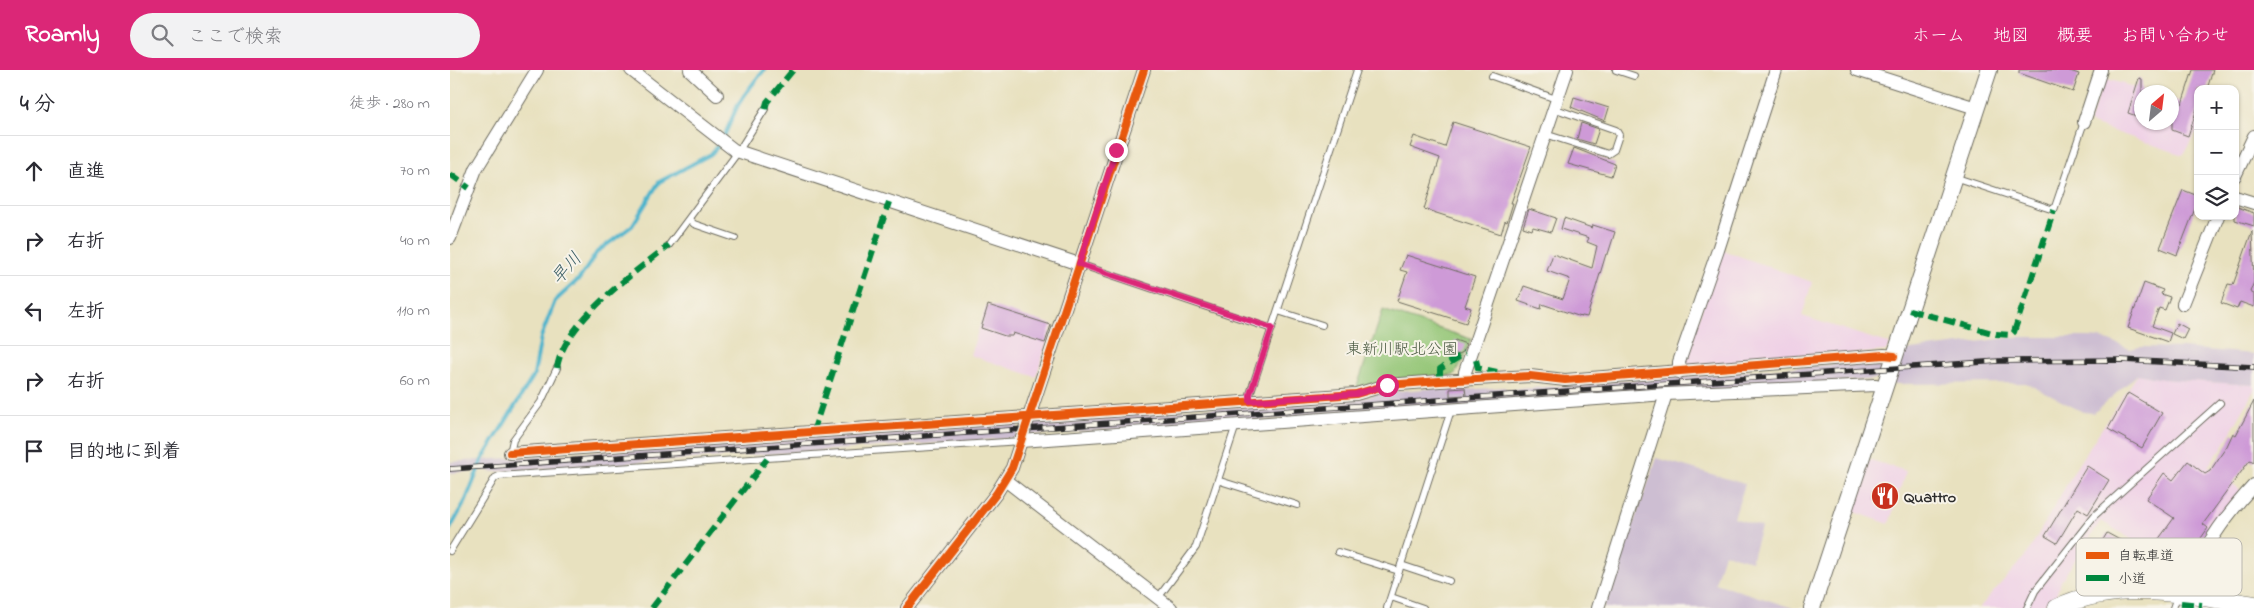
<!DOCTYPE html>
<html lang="ja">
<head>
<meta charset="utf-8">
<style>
	:root { --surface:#fff; --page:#f2f2f3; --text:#2b2b33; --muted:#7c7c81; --line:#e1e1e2; --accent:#db2777 }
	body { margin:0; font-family:"Indie Flower","Klee One",sans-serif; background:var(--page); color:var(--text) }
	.controls { position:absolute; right:15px; top:15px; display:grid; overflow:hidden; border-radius:10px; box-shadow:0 1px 4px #0004 }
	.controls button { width:45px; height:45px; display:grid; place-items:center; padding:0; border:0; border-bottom:1px solid var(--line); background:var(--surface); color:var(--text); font:25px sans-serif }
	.compass { position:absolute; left:1684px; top:15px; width:45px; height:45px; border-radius:50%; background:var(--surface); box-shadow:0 1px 4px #0004; rotate:28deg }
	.stop { position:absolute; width:15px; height:15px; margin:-11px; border:4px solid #db2777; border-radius:50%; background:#fff }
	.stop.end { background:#db2777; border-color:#fff; box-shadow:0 1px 5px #0008 }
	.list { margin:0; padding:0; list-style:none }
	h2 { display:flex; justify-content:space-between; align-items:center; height:65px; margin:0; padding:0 20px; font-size:21px }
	h2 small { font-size:16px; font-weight:400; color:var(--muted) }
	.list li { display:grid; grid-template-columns:32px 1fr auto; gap:15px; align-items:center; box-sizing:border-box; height:70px; padding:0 20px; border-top:1px solid var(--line) }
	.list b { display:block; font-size:19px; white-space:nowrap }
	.list em { font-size:16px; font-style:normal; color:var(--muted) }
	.icon { flex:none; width:28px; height:28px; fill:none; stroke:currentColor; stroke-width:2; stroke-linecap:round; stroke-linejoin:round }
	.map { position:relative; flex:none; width:1804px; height:538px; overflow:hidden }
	header { display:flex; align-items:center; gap:30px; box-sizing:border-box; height:70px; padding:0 25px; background:var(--accent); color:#fff }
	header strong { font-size:24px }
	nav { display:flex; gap:28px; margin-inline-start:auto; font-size:18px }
	.search { width:350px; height:45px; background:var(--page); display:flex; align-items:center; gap:12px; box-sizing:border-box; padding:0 18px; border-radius:28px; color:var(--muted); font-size:19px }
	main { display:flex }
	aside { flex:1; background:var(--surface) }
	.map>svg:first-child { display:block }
</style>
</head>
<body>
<header>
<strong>Roamly</strong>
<div class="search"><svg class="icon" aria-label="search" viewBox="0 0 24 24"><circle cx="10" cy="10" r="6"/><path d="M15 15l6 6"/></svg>ここで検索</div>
<nav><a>ホーム</a><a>地図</a><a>概要</a><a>お問い合わせ</a></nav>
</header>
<main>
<aside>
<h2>4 分<small>徒歩 · 280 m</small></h2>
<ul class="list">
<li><svg class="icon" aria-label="ahead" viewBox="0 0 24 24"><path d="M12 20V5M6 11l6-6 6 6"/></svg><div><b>直進</b></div><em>70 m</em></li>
<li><svg class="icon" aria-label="right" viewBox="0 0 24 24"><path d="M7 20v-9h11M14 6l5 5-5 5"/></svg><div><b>右折</b></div><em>40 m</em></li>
<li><svg class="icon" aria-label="left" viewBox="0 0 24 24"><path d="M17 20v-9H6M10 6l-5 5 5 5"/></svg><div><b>左折</b></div><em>110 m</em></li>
<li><svg class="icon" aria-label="right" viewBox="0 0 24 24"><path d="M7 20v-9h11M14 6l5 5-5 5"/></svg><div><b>右折</b></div><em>60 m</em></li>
<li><svg class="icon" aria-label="arrive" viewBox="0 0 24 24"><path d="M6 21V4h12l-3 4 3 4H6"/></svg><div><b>目的地に到着</b></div></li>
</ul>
</aside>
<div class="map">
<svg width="1804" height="538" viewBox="0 0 1804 538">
	<rect width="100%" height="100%" fill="#f7f3e8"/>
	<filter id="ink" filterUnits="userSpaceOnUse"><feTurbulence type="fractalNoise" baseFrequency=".02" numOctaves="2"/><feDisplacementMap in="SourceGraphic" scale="10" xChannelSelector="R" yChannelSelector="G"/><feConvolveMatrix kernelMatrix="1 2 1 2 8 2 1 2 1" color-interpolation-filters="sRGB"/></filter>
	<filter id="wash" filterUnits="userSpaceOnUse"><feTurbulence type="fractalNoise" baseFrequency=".0096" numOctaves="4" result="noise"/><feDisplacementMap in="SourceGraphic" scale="20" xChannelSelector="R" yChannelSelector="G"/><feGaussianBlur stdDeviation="1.12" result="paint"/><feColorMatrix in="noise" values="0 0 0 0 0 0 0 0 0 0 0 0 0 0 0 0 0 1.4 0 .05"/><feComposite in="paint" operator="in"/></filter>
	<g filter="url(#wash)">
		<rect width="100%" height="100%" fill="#e8e1bf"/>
		<g fill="#efd0e6">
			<path d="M1654,8l46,14h-8v30h30v-23l26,8v22l-15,26 -94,-32z"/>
			<path d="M1272,180l90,32 -10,34 88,28 -2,4 -3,3 -198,18 -3,-8z"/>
			<path d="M537,234l66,21 -17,52 -66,-22z"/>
			<path d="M1688,304l25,5 91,6v5l-10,19 -22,39 -14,18 33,24 -55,83h-3l-11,11 -45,-3 21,-32 -47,-28 -40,60 -6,18 -18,9h-58l48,-54 52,-91z"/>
			<path d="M1421,390l35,11 -17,53 -37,-13 15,-49z"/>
		</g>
		<g fill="#cdbed2">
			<path d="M1566,267h73l12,1 29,11 10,-2 42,1 72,6v31l-91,-6 -25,-5 -44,39 -11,-1 -57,-29 -135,1 12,-33z"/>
			<path d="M1436,290l-6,19 -850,56 3,-14 334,-24 19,-5 79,-6v4l40,-3 1,3z"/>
			<path d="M568,353l-2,15 -522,34 -11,-2 -33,3v-11z"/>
			<path d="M1207,388l88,26 -11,34 27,9 -10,34 -27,-8 -9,30 78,25h-190z"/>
		</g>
		<path fill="#94c677" stroke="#607851" d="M933,240l88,29 -10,25 -7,11 -98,14z"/>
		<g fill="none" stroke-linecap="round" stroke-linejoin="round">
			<path stroke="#4db4cc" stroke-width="4" d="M0,459l16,-29 16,-40 52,-85 7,-38 14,-36 25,-23 17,-26 35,-26 27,-44 52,-28c14,-14 18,-31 27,-49 7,-12 17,-24 26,-35"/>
		</g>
		<g id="blocks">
			<g fill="#ce9ad7">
				<path d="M1569,0h48l12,4 -6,18 -54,-19z"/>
				<path d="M1743,0h20l-6,19h-9v17l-10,30 -16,-6v-30l10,4z"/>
				<path d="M1689,8l3,1v39l-14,-5z"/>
				<path d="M1124,27l35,11 -4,13 -34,-14z"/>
				<path d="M1003,52l78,25 -20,56h2l-6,19 -2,-1 -4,13 -77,-25 16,-51 -30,-11 4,-11 31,11z"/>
				<path d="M1131,53l18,6 -5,15 -17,-5z"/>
				<path d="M1124,78l41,16 -4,12 -43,-12z"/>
				<path d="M1733,120l15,6v5l-21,54 -17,-7z"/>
				<path d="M1785,136l19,7v13l-19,-6z"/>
				<path d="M1079,139l27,9 -5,14 -18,-5 -1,3 -9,-3z"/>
				<path d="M1114,148l28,10 1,-3 22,7 -7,22h-2l-19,63 -5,-1 -1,1 -39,-13 -1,5 -23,-8 6,-15 39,13 7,-20 -23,-8 6,-17 39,14 5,-22 -10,-4 2,-4 -28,-9z"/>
				<path d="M1802,161l2,51 -4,10 4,2v13l-14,-5 -3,7 -16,-6 7,-19 5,1z"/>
				<path d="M956,185l69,22 -10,29 6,2 -5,15 -69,-22 10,-29 -7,-2z"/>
				<path d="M1694,213l19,7 -2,4 9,3 -5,13 -6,-2 -7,18 19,7 -3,9 -40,-14z"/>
				<path d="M538,235l63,20 -6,18 -32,-10 -1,3h-7l-24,-8z"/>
				<path d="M1727,253l11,6 -5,10 -11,-5z"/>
				<path d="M1005,270l11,4 -3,8 -6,3 -5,-6z"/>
				<path d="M1015,318l1,7 -16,1v-7z"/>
				<path d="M1678,323l34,20 -20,35 -34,-19z"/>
				<path d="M1804,331v61l-4,-2 -47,64 5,4 -22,32 -28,-20 16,-22 -28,-19 18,-26 9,7 15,-19 17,13 5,-3 17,-25 6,-13 3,2z"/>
				<path d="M1637,396l22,14 -21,34 -10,-6 -21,35 -12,-7z"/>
				<path d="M1429,417l16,5 -4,14 -17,-6z"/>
				<path d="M1657,463l33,18 -11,19 -23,-14 -11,20 -10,-6z"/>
			</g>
		</g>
	</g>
	<g filter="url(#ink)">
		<use href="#blocks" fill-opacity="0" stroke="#6d6b5f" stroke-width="1"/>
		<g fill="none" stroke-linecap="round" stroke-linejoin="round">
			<defs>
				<g id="service">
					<path d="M1166,0l18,6"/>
					<path d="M1042,6l64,23"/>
					<path d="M1095,64l63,20 6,-4 5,-15 -3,-5 -63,-22"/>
					<path d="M1504,107l100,33 30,-88"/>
					<path d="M239,149l5,5 41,14"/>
					<path d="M219,175l69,-93 27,-43"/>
					<path d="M629,194l193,65"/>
					<path d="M828,241l44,14"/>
					<path d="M800,331v-7l107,-324"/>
					<path d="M60,383l3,-13 28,-38 16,-34"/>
					<path d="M770,411l77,24"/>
					<path d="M0,481l45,-73 4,-2 522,-35"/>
					<path d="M888,482l61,19"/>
					<path d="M951,495l48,16"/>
					<path d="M941,527l32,11"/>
					<path d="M708,528l38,-51 40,-122"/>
					<path d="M937,538l64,-198"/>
					<path d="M1577,538l8,-17 59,-75 126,-113"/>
					<path d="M1723,538l5,-14"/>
				</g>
				<g id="minor">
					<path d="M181,0l103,80 345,114"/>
					<path d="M240,0l27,25"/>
					<path d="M1407,0l119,38"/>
					<path d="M1634,52l17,-52"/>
					<path d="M1785,106l19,-40"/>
					<path d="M1785,127l19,6"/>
					<path d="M0,168l26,-69 61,-99"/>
					<path d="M1733,234l35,-88"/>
					<path d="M1229,302v-10l39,-112 58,-180"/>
					<path d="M1015,310v-8l102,-302"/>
					<path d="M571,371l645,-47 210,-9 8,2"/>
					<path d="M60,383l846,-59 31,-9 53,-4 90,-5 35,4 319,-25 10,1"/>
					<path d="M555,410l166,128"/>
					<path d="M1736,525c11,-40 40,-80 68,-110"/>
					<path d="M457,538l89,-114 16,-26 132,-398"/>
					<path d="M1148,538l68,-214"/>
				</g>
				<path id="tertiary" d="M1362,538l177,-538"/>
				<path id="secondary" d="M1607,538c62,-30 132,-13 197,-3"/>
			</defs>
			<use href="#service" stroke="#6d6b5f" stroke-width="8"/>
			<use href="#minor" stroke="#6d6b5f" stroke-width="14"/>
			<use href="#tertiary" stroke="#6d6b5f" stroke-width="18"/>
			<use href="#secondary" stroke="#6d6b5f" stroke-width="19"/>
			<use href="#service" stroke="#fff" stroke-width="6"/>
			<use href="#minor" stroke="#fff" stroke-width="12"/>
			<use href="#tertiary" stroke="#fff" stroke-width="16"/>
			<use href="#secondary" stroke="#fff" stroke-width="18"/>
			<defs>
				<path id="rail" d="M0,399l1549,-108 123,-1 132,7"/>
			</defs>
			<use href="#rail" stroke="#2b2b2b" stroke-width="5.5"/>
			<use href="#rail" stroke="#f7f3e8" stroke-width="4" stroke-dasharray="11" stroke-linecap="butt"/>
			<g stroke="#00873e" stroke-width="6" stroke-dasharray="12 6" stroke-linecap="butt">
				<path d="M315,39l2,-7 26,-32"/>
				<path d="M0,104l19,14"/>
				<path d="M1459,240l87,24 15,1 3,-3 40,-122"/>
				<path d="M1026,290l2,8 19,4"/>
				<path d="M107,298c6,-45 78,-96 112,-123"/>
				<path d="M990,306v-7l25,-16"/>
				<path d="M365,363v-7l74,-224"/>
				<path d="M1719,516l8,-2 6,-9"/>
				<path d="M1731,533l21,2"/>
				<path d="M202,538l115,-149"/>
			</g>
			<defs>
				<g id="cycleway">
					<path d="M60,383l846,-59 31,-9 53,-4 90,-5 35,4 319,-25 10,1"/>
					<path d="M457,538l89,-114 16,-26 132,-398"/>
				</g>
			</defs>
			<use href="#cycleway" stroke="#f7f3e8" stroke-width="11"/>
			<use href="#cycleway" stroke="#e8590c" stroke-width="8"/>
		</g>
	</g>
	<g fill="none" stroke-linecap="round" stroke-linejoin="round" filter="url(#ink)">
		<path stroke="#db2777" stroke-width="6" d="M666,80l-37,114 193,64 -22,66v7l106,-7 31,-9"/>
	</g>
	<defs>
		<symbol id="restaurant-disc" viewBox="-11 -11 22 22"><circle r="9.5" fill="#c8321e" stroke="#f7f3e8"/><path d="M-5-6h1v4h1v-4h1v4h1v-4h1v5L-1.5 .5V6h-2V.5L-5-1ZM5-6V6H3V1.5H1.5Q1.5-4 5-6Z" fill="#fff"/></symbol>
	</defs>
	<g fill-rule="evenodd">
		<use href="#restaurant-disc" x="1419" y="410" width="32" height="32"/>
	</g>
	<g text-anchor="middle" stroke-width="4" stroke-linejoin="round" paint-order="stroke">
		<g font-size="16" fill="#4a5a42" stroke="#f7f3e8">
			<text x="952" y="284">東新川駅北公園</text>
		</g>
		<g font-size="16" font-weight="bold" fill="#2b2b2b" stroke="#f7f3e8" text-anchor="start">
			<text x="1454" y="432">Quattro</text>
		</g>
		<g font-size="18" font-style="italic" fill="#375b63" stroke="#f7f3e8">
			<text transform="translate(116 198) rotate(-49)" y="6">早川</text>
		</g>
	</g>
	<rect x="1626" y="468" width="166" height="58" rx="8" fill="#f7f3e8" stroke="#bab7af" stroke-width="1"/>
	<rect x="1636" y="482" width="23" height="7" fill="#e8590c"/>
	<rect x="1636" y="505" width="23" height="6" fill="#00873e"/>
	<g font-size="14" fill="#2b2b2b">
		<text x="1668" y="490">自転車道</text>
		<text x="1668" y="513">小道</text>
	</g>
</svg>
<div class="controls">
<button>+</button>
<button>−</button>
<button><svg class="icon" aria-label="layers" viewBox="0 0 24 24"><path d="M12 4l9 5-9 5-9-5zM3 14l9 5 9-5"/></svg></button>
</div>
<svg class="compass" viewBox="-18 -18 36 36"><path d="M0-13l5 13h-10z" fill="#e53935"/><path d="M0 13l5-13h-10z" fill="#7c7c81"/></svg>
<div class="stop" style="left:937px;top:315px"></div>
<div class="stop end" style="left:666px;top:80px"></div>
</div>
</main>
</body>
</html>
